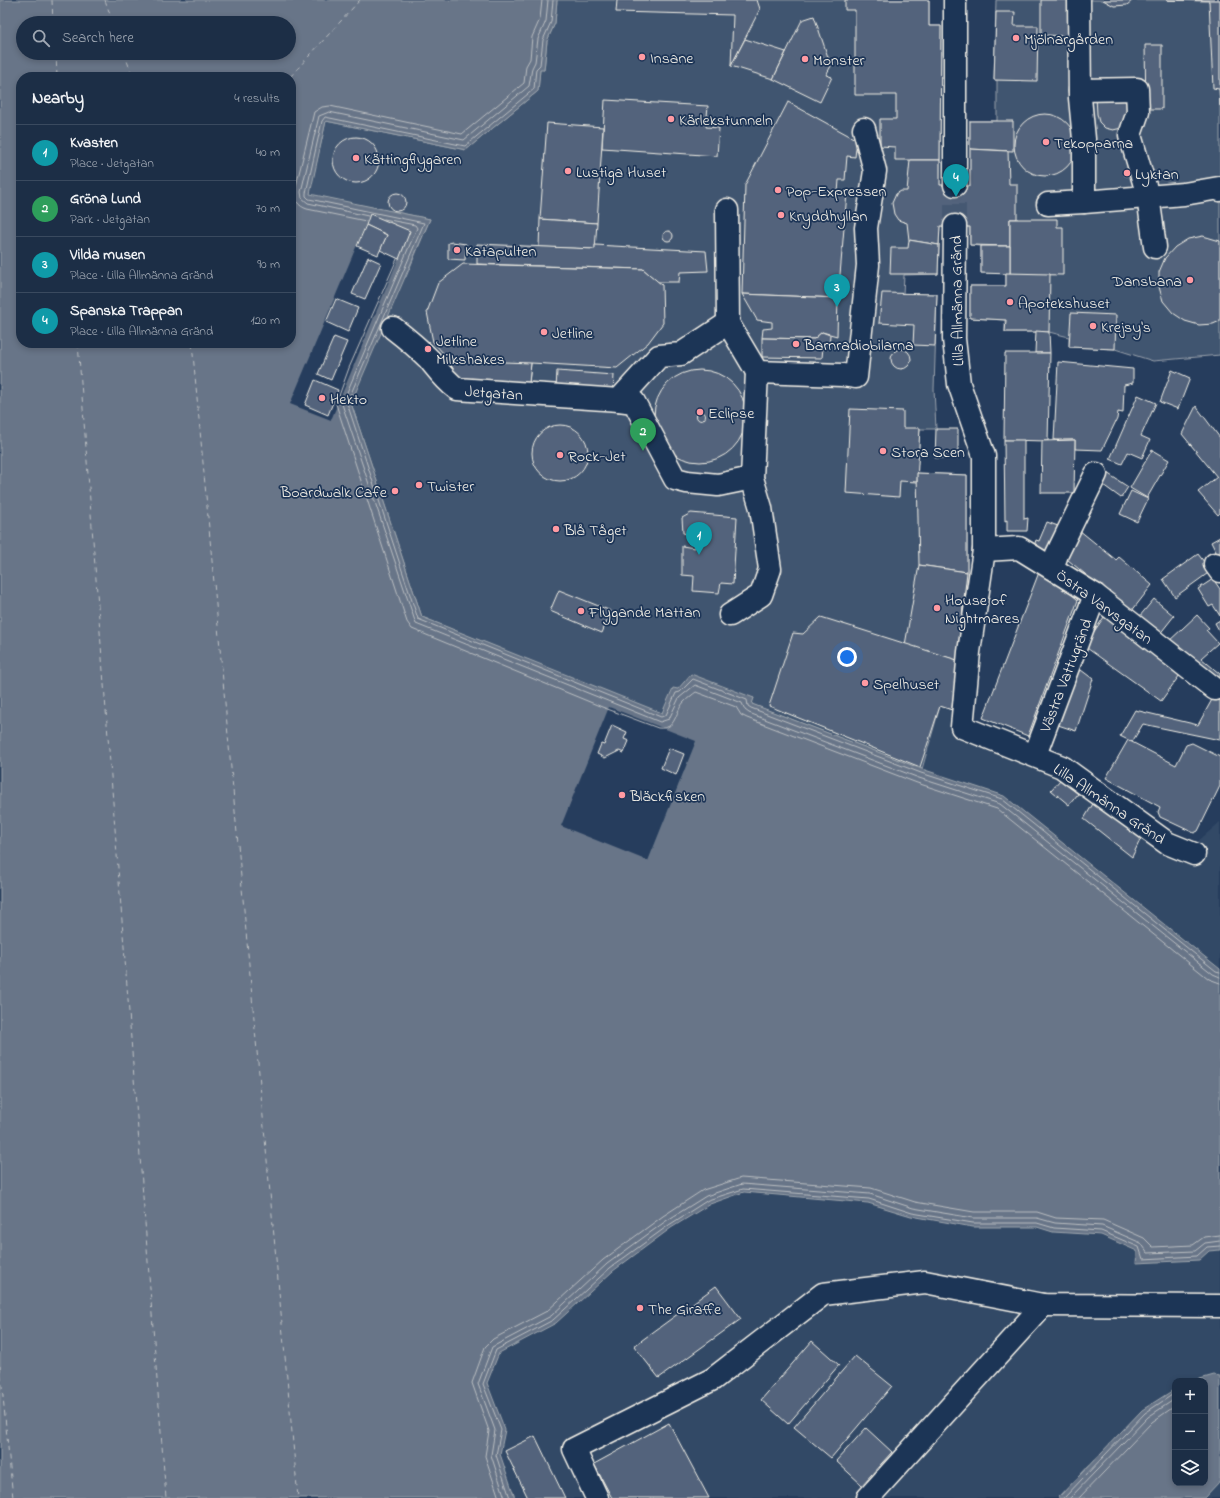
<!DOCTYPE html>
<html lang="en">
<head>
<meta charset="utf-8">
<style>
	:root { --surface:#1c2e46; --page:#25364d; --text:#f1f3f6; --muted:#a0a8b3; --line:#3a4a5f; --accent:#e797bd }
	body { margin:0; font-family:"Indie Flower",sans-serif; background:var(--page); color:var(--text) }
	.controls { position:absolute; right:12px; bottom:12px; display:grid; overflow:hidden; border-radius:8px; box-shadow:0 2px 6px #0003 }
	.controls button { width:36px; height:36px; display:grid; place-items:center; padding:0; border:0; border-bottom:1px solid var(--line); background:var(--surface); color:var(--text); font:20px sans-serif }
	.you { position:absolute; left:847px; top:657px; width:14px; height:14px; margin:-10px; border:3px solid #fff; border-radius:50%; background:#1a73e8; box-shadow:0 0 0 6px #1a73e833 }
	.badge { display:grid; place-items:center; width:26px; height:26px; border-radius:50%; background:var(--accent); color:#fff; font-size:13px; font-weight:700 }
	.pin { position:absolute; translate:-50% -33px; filter:drop-shadow(0 1px 2px #0008) }
	.pin::after { content:''; position:absolute; top:21px; width:14px; height:12px; background:inherit; clip-path:polygon(0 0,100% 0,50% 100%) }
	.list { margin:0; padding:0; list-style:none }
	h2 { display:flex; justify-content:space-between; align-items:center; height:52px; margin:0; padding:0 16px; font-size:17px }
	h2 small { font-size:13px; font-weight:400; color:var(--muted) }
	.list li { display:grid; grid-template-columns:26px 1fr auto; gap:12px; align-items:center; box-sizing:border-box; height:56px; padding:0 16px; border-top:1px solid var(--line) }
	.list b { display:block; font-size:15px; white-space:nowrap }
	.list p { margin:0; font-size:13px; white-space:nowrap; color:var(--muted) }
	.list em { font-size:13px; font-style:normal; color:var(--muted) }
	.icon { flex:none; width:22px; height:22px; fill:none; stroke:currentColor; stroke-width:2; stroke-linecap:round; stroke-linejoin:round }
	.map { position:relative; flex:none; width:1220px; height:1498px; overflow:hidden }
	.search { position:absolute; background:var(--surface); box-shadow:0 2px 6px #0003; left:16px; top:16px; width:280px; height:44px; display:flex; align-items:center; gap:10px; box-sizing:border-box; padding:0 14px; border-radius:22px; color:var(--muted); font-size:15px }
	.panel { position:absolute; background:var(--surface); box-shadow:0 2px 6px #0003; left:16px; top:72px; width:280px; height:276px; border-radius:16px }
	.map>svg:first-child { display:block }
</style>
</head>
<body>
<div class="map">
<svg width="1220" height="1498" viewBox="0 0 1220 1498">
	<rect width="100%" height="100%" fill="#263d5d"/>
	<filter id="ink" filterUnits="userSpaceOnUse"><feTurbulence type="fractalNoise" baseFrequency=".025" numOctaves="2"/><feDisplacementMap in="SourceGraphic" scale="8" xChannelSelector="R" yChannelSelector="G"/><feConvolveMatrix kernelMatrix="1 2 1 2 8 2 1 2 1" color-interpolation-filters="sRGB"/></filter>
	<g filter="url(#ink)">
		<g fill="#334966" fill-rule="evenodd">
			<path d="M940,706l12,4 17,9 124,76 102,49 25,-22v147l-145,-117 -153,-83z"/>
			<path d="M744,1192l125,11 42,13 62,11h64l16,5 48,3 37,16 -2,12 84,-13v248h-705l-15,-44 5,-24 -18,-47 12,-30 57,-30 57,-52 58,-43 39,-24zM1175,1381h30v102h-30z"/>
		</g>
		<path fill="#40546f" stroke="#9aa2ac" d="M557,0h372v26h12l-1,159 30,1v-65h27v-41h-3l2,-80h224v355l-67,6 -38,-12 -46,-2v-10l-20,-5h-44v-12l-35,-2v-32h36v-13h-25v-27l-11,-1 -1,-18 -29,-1 -2,48 -34,1 -1,19h34l-3,95 2,40h-16l-3,44 50,2v97l-15,138 -12,-4 -18,63 -171,-65 3,-6 -92,15 -6,13 -49,-33 -185,-76 -71,-214 -15,-104 70,-22 24,-58 -121,-24 17,-74 140,29 72,-59 2,-22 4,1 3,-29 8,-18z"/>
		<g fill="#677588" stroke="#9fa7ae" fill-rule="evenodd">
			<path d="M0,0h557l-2,23 -8,18 -3,29h-4l-2,21 -72,59 -140,-29 -16,73 120,25 -79,184 71,214 240,96 11,-25 5,1 13,-15 63,24 -2,6 170,65 82,27 216,173v281l-11,1 -10,9 -63,3 1,-12 -36,-16 -48,-3 -16,-5h-64l-62,-11 -43,-13 -124,-11 -34,12 -39,24 -58,43 -57,52 -57,30 -12,30 18,47 -5,24 15,44h-515zM23,23h266v30h-266zM21,77h270v266h-270z"/>
			<path d="M1214,1375l6,1v105l-16,17h-146l84,-88 33,-21v94h30v-102h-12z"/>
		</g>
		<g fill="#263d5d">
			<path d="M370,214l40,17 -79,189 -41,-16z"/>
			<path d="M609,707l87,34 -48,120 -87,-35z"/>
		</g>
		<g fill="none" stroke-linecap="round" stroke-linejoin="round">
			<g stroke="#bcbfc2" stroke-width="1">
				<path d="M553,0l-2,22 -8,18 -3,25 -4,4 -2,20 -69,57 -140,-29 -3,4 -16,72v3l3,3 115,24 -77,180 71,216 243,98 5,-2 10,-22 4,-1 13,-13 54,21 1,6 3,2 170,65 81,26 214,172 4,1"/>
				<path d="M368,216l-60,-13 -6,-5 -1,-6 18,-76 10,-4 135,28 65,-54 3,-18 3,-6 3,-23 8,-18 2,-21"/>
				<path d="M384,219l31,6 2,3 -75,176 74,220 244,98 9,-3 10,-21 16,-13 47,18 3,7 4,3 170,65 81,26 213,170 7,3"/>
				<path d="M366,221l-59,-12c-9,-3 -13,-9 -12,-19l19,-78 8,-5 8,-1 132,28 62,-51 2,-17 4,-7 2,-22 8,-18 2,-19"/>
				<path d="M397,259l-48,109 -13,36 71,218 5,7 190,78 56,21c19,2 16,-15 26,-26 3,-3 9,-8 12,-10l40,15 5,8 6,3 170,65 80,26 212,170 11,4"/>
				<path d="M499,1498l-14,-42 4,-25 -17,-48 13,-36 8,-8 54,-28 56,-51 60,-44 40,-26 38,-12 130,10 44,14 59,10h63l19,6 47,2 41,18 9,9 40,-2 11,-8 16,-2"/>
				<path d="M505,1498l-14,-43 4,-25 -17,-46 14,-37 59,-31 56,-52 59,-43 40,-25 36,-12 128,10 43,14 60,10h64l18,5 47,3 39,17 7,10 47,-2 10,-8 15,-2"/>
				<path d="M510,1498l-14,-43 5,-25 -18,-46 13,-34 57,-30 57,-52 59,-43 39,-25 35,-11 126,10 43,14 61,10h64l17,5 47,3 38,16 4,12 54,-3 10,-9 13,-1"/>
				<path d="M1064,1498l81,-85 30,-20"/>
				<path d="M1070,1498l78,-81 27,-18"/>
				<path d="M1079,1498l73,-76 23,-16"/>
			</g>
			<g stroke="#bcbfc2" stroke-width="1" stroke-dasharray="5 4" stroke-linecap="butt">
				<path d="M52,0l1,23"/>
				<path d="M105,0l8,23"/>
				<path d="M56,53l1,24"/>
				<path d="M124,53l9,24"/>
				<path d="M290,77l70,-77"/>
				<path d="M78,343l88,1155"/>
				<path d="M192,343l106,1155"/>
				<path d="M0,1366l13,132"/>
			</g>
		</g>
		<g fill="#52647b" stroke="#f4f1e8">
			<path d="M617,0h140l3,9 -29,57 2,-51 -117,-3z"/>
			<path d="M845,0h84v26h12l-1,134h-45v-13l-15,-1v-27h16v-24h-41v-85h-10z"/>
			<path d="M1041,0h31v36l-31,-1z"/>
			<path d="M1103,0h30l-6,5 -13,1z"/>
			<path d="M1166,0h54v106l-1,-17 -6,-1 -4,-87z"/>
			<path d="M996,12h19l-1,14h24l-1,55 -43,-1z"/>
			<path d="M814,16l17,50 -5,9 6,2 -12,25 -47,-23 29,-59z"/>
			<path d="M745,39l41,13 -13,27 -42,-13z"/>
			<path d="M1145,45h17v64h-16z"/>
			<path d="M1133,96l-11,32 -9,2 -8,-2 -6,-6 -2,-8 -1,-17z"/>
			<path d="M605,100l103,6 -2,21 13,1 -2,28 -115,-8z"/>
			<path d="M788,102l69,38 -2,17 -8,-1 -2,24h-6l-1,13h9l-9,105 -96,-4 3,-109z"/>
			<circle cx="1045" cy="145" r="31"/>
			<path d="M970,121h43v30l-43,-2z"/>
			<path d="M547,123l56,4 -6,96 -57,-4z"/>
			<circle cx="356" cy="160" r="23"/>
			<path d="M970,149l38,2 1,33h8v35h-7v27l-40,-1v-18l-30,-1 -1,19 -30,-5 -2,-17 -9,-3 -4,-6 -2,-11 4,-9 5,-3h6l3,-31h30v25l30,1z"/>
			<circle cx="1127" cy="173" r="3"/>
			<circle cx="397" cy="202" r="9"/>
			<path d="M370,214l40,17 -11,28 -19,-9 7,-15 -21,-10z"/>
			<path d="M540,219l57,4 -2,26 -56,-2z"/>
			<path d="M1010,219h47v8h6v48l-53,-1z"/>
			<path d="M366,225l21,10 -9,20 -21,-9z"/>
			<circle cx="668" cy="236" r="5"/>
			<path d="M1203,236l17,5v80l-7,3 -14,1 -14,-4 -12,-8 -10,-12 -4,-14v-15l6,-14 10,-11 13,-8z"/>
			<path d="M909,240l30,5 -1,29h-48l1,-26h17z"/>
			<path d="M452,242l14,2 -1,16 -17,-1v-16z"/>
			<path d="M477,244l118,5v-4l111,6 2,20 -28,1 -1,10h-21l-15,-13 -166,-5z"/>
			<path d="M981,246h29v28l-29,-1z"/>
			<path d="M368,257l13,6 -16,36 -13,-5z"/>
			<path d="M463,264l180,5 19,16 1,38 -15,20 -31,25 -86,-5 -2,20 -70,-4 -14,-24 -12,-13 -6,-30 11,-29z"/>
			<path d="M1006,273l44,1 -1,58h-44l1,-12 -36,-2v-32h36z"/>
			<path d="M882,293l55,1 -2,52 -22,-1 1,-20 -35,-2z"/>
			<path d="M742,294l96,4 -1,38 -15,-4 -8,7 -52,-1 1,-9 9,-1v-6l-15,-2z"/>
			<path d="M336,299l22,9 -10,24 -22,-10z"/>
			<path d="M1071,313l45,2 -1,34 -46,-2z"/>
			<path d="M1036,331l13,1 1,21h-15z"/>
			<path d="M822,332l8,3 -1,12h-6l-1,11 -60,-1v-19l52,1z"/>
			<path d="M334,337l13,5 -16,38 -13,-6z"/>
			<circle cx="901" cy="359" r="10"/>
			<path d="M1005,353h45l-2,88 -44,-1z"/>
			<path d="M448,360l83,3 -2,20 -70,-4z"/>
			<path d="M1058,362l75,7v14l-9,2 -1,28 -5,-1 -1,7 -15,31 -27,-1v-9h-21z"/>
			<circle cx="700" cy="416" r="46"/>
			<path d="M1172,370l18,8 -12,31 -18,-7z"/>
			<path d="M557,371l57,4 -1,18 -57,-4z"/>
			<path d="M315,380l23,10 -10,25 -23,-10z"/>
			<path d="M1138,395l18,8 -15,33 9,4 -8,18 -14,-6 -6,12 -12,-5z"/>
			<path d="M1196,406l24,32v75l-2,2 -20,-23 19,-15 -35,-43z"/>
			<path d="M850,409l53,2v17h17l-3,54 -17,-1 -1,16 -53,-4z"/>
			<circle cx="701" cy="416" r="4.5"/>
			<circle cx="560" cy="453" r="28"/>
			<path d="M936,429h22v29h-23z"/>
			<path d="M1004,440h20v79l4,-1 -1,13h-20v-11l-2,1z"/>
			<path d="M1075,440l-1,53h-33l1,-52z"/>
			<path d="M1152,450l17,10 -22,38 -17,-10z"/>
			<path d="M1104,471l24,16 -7,11 -22,-16z"/>
			<path d="M917,473l50,2v97l-48,-7z"/>
			<path d="M1131,491l17,8 -11,23 -17,-8z"/>
			<path d="M691,513l46,4 -4,67 -12,-1 -2,10 -26,-2 1,-15 -12,-1v-29l13,2 1,-12 -13,-3 -1,-15z"/>
			<path d="M1047,522l11,4 -10,30 -15,-7 3,-9 3,1z"/>
			<path d="M1079,530l37,30 3,-3 33,28 -21,27 -69,-57z"/>
			<path d="M1220,537v15l-3,2 -6,-12z"/>
			<path d="M1198,554l13,17 -36,26 -12,-18z"/>
			<path d="M919,565l48,7 -10,88 -52,-15z"/>
			<path d="M1041,567l37,33 -50,136 -45,-18z"/>
			<path d="M1213,579l7,10v27l-7,-11 -4,2 -11,-18z"/>
			<path d="M559,590l52,21 -9,22 -52,-22z"/>
			<path d="M1154,599l20,17 -15,19 -20,-18z"/>
			<path d="M1197,615l12,13 -3,2 12,13 -17,15 19,16v11l-52,-43z"/>
			<path d="M821,617l136,43 -5,50 -12,-4 -20,61 -151,-61 24,-73 10,1z"/>
			<path d="M1104,617l78,55 -21,29 -77,-55z"/>
			<path d="M1220,620v12l-5,-9z"/>
			<path d="M1077,667l16,12 -17,52 -18,-6z"/>
			<path d="M1214,696l6,4v40l-77,-16 -11,18 -12,-6 15,-26 63,15z"/>
			<path d="M612,725l15,7 -3,7 5,2 -5,12 -5,-2 -14,7 -8,-4 4,-10 3,1z"/>
			<path d="M1128,740l48,25 10,-20 6,-2 28,14v29l-22,45 -4,2 -34,-16 -2,-5 2,-5 -54,-29z"/>
			<path d="M669,748l15,6 -8,21 -15,-7z"/>
			<path d="M1061,779l17,15 -9,11 -18,-15z"/>
			<path d="M1094,802l48,34 -10,21 -48,-38z"/>
			<path d="M716,1286l25,33 -82,59 -25,-32z"/>
			<path d="M812,1341l27,24 -51,59 -27,-24z"/>
			<path d="M855,1356l37,30 -61,72 -37,-31z"/>
			<path d="M669,1423l40,75h-97l-18,-34z"/>
			<path d="M866,1428l26,24 -30,33 -26,-24z"/>
			<path d="M535,1436l30,62h-37l-23,-47z"/>
		</g>
		<g fill="none" stroke-linecap="round" stroke-linejoin="round">
			<path stroke="#455872" stroke-width="22" stroke-dasharray="22 11" stroke-linecap="butt" d="M955,226v-41"/>
			<defs>
				<g id="minor">
					<path d="M955,0v185"/>
					<path d="M1080,90l57,-1 1,23 -8,23 18,61 7,51"/>
					<path d="M1084,202l100,-8 35,-6 1,2"/>
					<path d="M1048,204l36,-2v-63l-4,-41 -1,-98"/>
					<path d="M727,210l1,113 29,49 85,3 14,2 12,-112 -2,-37 9,-57 -11,-42"/>
					<path d="M955,226l-1,113 5,45 25,72v94l-15,102 -7,75 100,40 105,76 27,11"/>
					<path d="M393,328c13,10 25,20 36,31 9,11 16,21 28,30l162,11 40,-44 22,-2 47,-31"/>
					<path d="M619,400l15,2 41,77 12,3 31,3 34,-7"/>
					<path d="M984,550l35,-2 76,47 120,94"/>
					<path d="M1215,564l5,7"/>
					<path d="M1052,568l5,-14 39,-80"/>
					<path d="M730,615l31,-20 9,-26 -9,-61 -9,-30 5,-106"/>
					<path d="M1035,755l60,-160"/>
					<path d="M597,1498l-23,-49 139,-70 110,-85 102,-12 118,23 177,1"/>
					<path d="M868,1498l175,-193"/>
				</g>
			</defs>
			<use href="#minor" stroke="#f4f1e8" stroke-width="25"/>
			<use href="#minor" stroke="#1d3557" stroke-width="22"/>
		</g>
	</g>
	<g fill="#ff9aa2" stroke="#1d3557" stroke-width="1.5">
		<circle cx="1016" cy="38" r="4"/>
		<circle cx="642" cy="57" r="4"/>
		<circle cx="805" cy="59" r="4"/>
		<circle cx="671" cy="119" r="4"/>
		<circle cx="1046" cy="142" r="4"/>
		<circle cx="356" cy="158" r="4"/>
		<circle cx="568" cy="171" r="4"/>
		<circle cx="1127" cy="173" r="4"/>
		<circle cx="778" cy="190" r="4"/>
		<circle cx="781" cy="215" r="4"/>
		<circle cx="457" cy="250" r="4"/>
		<circle cx="1190" cy="280" r="4"/>
		<circle cx="1010" cy="302" r="4"/>
		<circle cx="1093" cy="326" r="4"/>
		<circle cx="544" cy="332" r="4"/>
		<circle cx="796" cy="344" r="4"/>
		<circle cx="428" cy="349" r="4"/>
		<circle cx="322" cy="398" r="4"/>
		<circle cx="700" cy="412" r="4"/>
		<circle cx="883" cy="451" r="4"/>
		<circle cx="560" cy="455" r="4"/>
		<circle cx="419" cy="485" r="4"/>
		<circle cx="395" cy="491" r="4"/>
		<circle cx="556" cy="529" r="4"/>
		<circle cx="937" cy="608" r="4"/>
		<circle cx="581" cy="611" r="4"/>
		<circle cx="865" cy="683" r="4"/>
		<circle cx="622" cy="795" r="4"/>
		<circle cx="640" cy="1308" r="4"/>
	</g>
	<g text-anchor="middle" stroke-width="3.5" stroke-linejoin="round" paint-order="stroke">
		<g font-size="16" fill="#f4f1e8" stroke="#1d3557" text-anchor="start">
			<text x="1024" y="44">Mjölnargården</text>
			<text x="650" y="63">Insane</text>
			<text x="813" y="65">Monster</text>
			<text x="679" y="125">Kärlekstunneln</text>
			<text x="1054" y="148">Tekopparna</text>
			<text x="364" y="164">Kättingflygaren</text>
			<text x="576" y="177">Lustiga Huset</text>
			<text x="1135" y="179">Lyktan</text>
			<text x="786" y="196">Pop-Expressen</text>
			<text x="789" y="221">Kryddhyllan</text>
			<text x="465" y="256">Katapulten</text>
			<text x="1182" y="286" text-anchor="end">Dansbana</text>
			<text x="1018" y="308">Apotekshuset</text>
			<text x="1101" y="332">Krejsy's</text>
			<text x="552" y="338">Jetline</text>
			<text x="436" y="346">Jetline<tspan x="436" dy="18">Milkshakes</tspan></text>
			<text x="804" y="350">Barnradiobilarna</text>
			<text x="330" y="404">Hekto</text>
			<text x="708" y="418">Eclipse</text>
			<text x="891" y="457">Stora Scen</text>
			<text x="568" y="461">Rock-Jet</text>
			<text x="427" y="491">Twister</text>
			<text x="387" y="497" text-anchor="end">Boardwalk Cafe</text>
			<text x="564" y="535">Blå Tåget</text>
			<text x="945" y="605">House of<tspan x="945" dy="18">Nightmares</tspan></text>
			<text x="589" y="617">Flygande Mattan</text>
			<text x="873" y="689">Spelhuset</text>
			<text x="630" y="801">Bläckfisken</text>
			<text x="648" y="1314">The Giraffe</text>
		</g>
		<g font-size="16" fill="#f4f1e8" stroke="#1d3557">
			<text transform="translate(956 301) rotate(-91)" y="6">Lilla Allmänna Gränd</text>
			<text transform="translate(494 392) rotate(4)" y="6">Jetgatan</text>
			<text transform="translate(1105 606) rotate(36)" y="6">Östra Varvsgatan</text>
			<text transform="translate(1065 675) rotate(-69)" y="6">Västra Vattugränd</text>
			<text transform="translate(1110 803) rotate(34)" y="6">Lilla Allmänna Gränd</text>
		</g>
	</g>
</svg>
<div class="controls">
<button>+</button>
<button>−</button>
<button><svg class="icon" aria-label="layers" viewBox="0 0 24 24"><path d="M12 4l9 5-9 5-9-5zM3 14l9 5 9-5"/></svg></button>
</div>
<div class="you"></div>
<div class="pin badge" style="left:699px;top:555px;background:#0f9aa8">1</div>
<div class="pin badge" style="left:643px;top:451px;background:#2e9e5b">2</div>
<div class="pin badge" style="left:837px;top:307px;background:#0f9aa8">3</div>
<div class="pin badge" style="left:956px;top:197px;background:#0f9aa8">4</div>
<div class="search"><svg class="icon" aria-label="search" viewBox="0 0 24 24"><circle cx="10" cy="10" r="6"/><path d="M15 15l6 6"/></svg>Search here</div>
<section class="panel">
<h2>Nearby<small>4 results</small></h2>
<ul class="list">
<li><span class="badge" style="background:#0f9aa8">1</span><div><b>Kvasten</b><p>Place · Jetgatan</p></div><em>40 m</em></li>
<li><span class="badge" style="background:#2e9e5b">2</span><div><b>Gröna Lund</b><p>Park · Jetgatan</p></div><em>70 m</em></li>
<li><span class="badge" style="background:#0f9aa8">3</span><div><b>Vilda musen</b><p>Place · Lilla Allmänna Gränd</p></div><em>90 m</em></li>
<li><span class="badge" style="background:#0f9aa8">4</span><div><b>Spanska Trappan</b><p>Place · Lilla Allmänna Gränd</p></div><em>120 m</em></li>
</ul>
</section>
</div>
</body>
</html>
